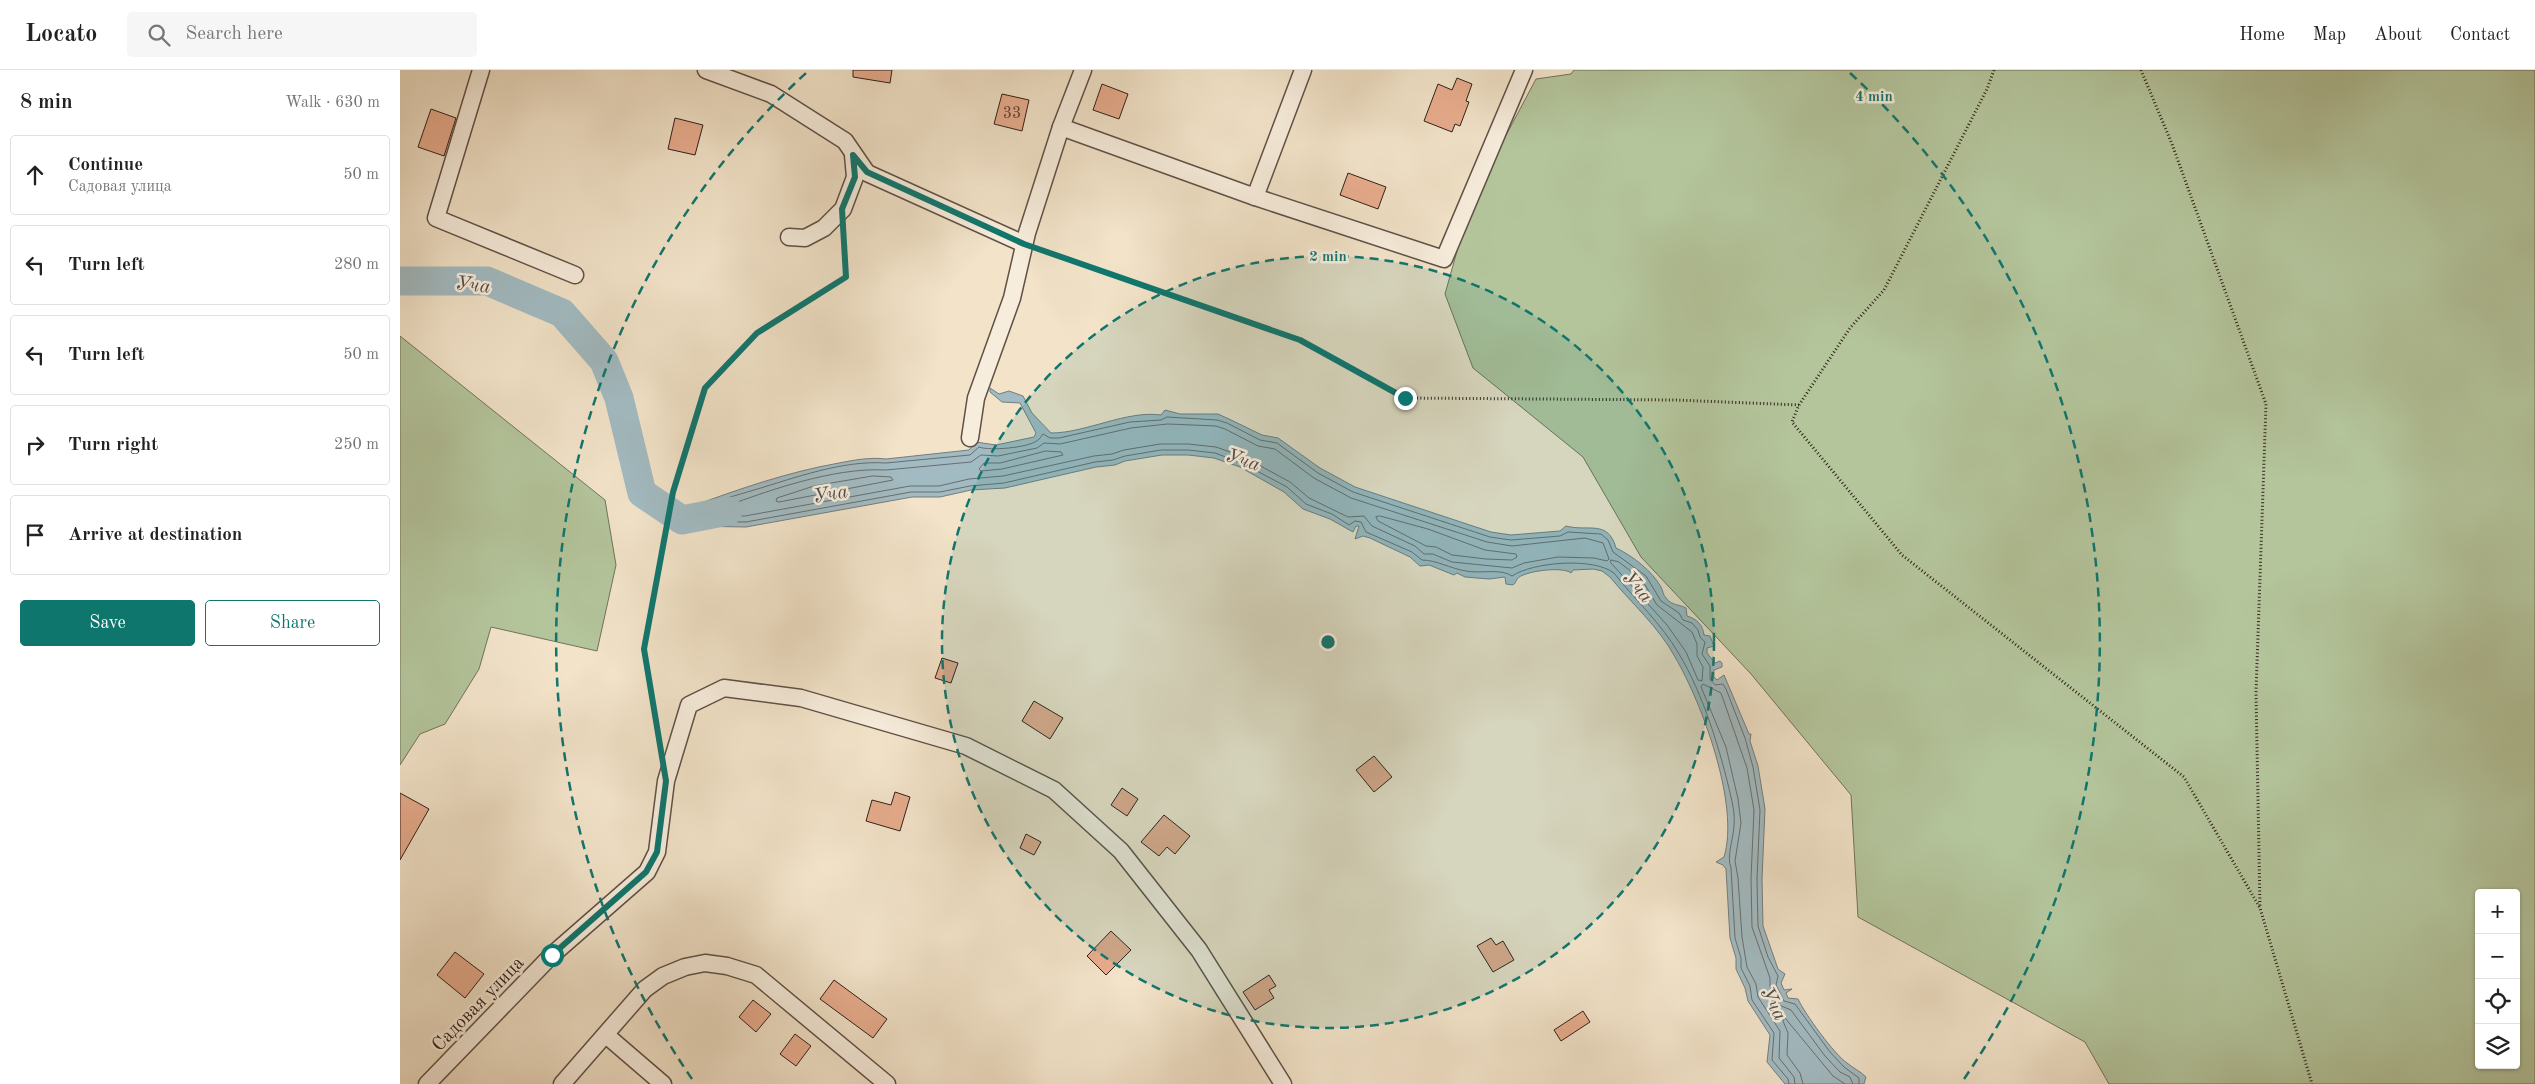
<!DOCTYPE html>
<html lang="en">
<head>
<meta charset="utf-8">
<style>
	:root { --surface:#fff; --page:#f6f6f6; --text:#222; --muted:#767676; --line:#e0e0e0; --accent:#0f766e }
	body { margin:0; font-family:"Old Standard TT",serif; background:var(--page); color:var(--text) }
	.controls { position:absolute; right:15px; bottom:15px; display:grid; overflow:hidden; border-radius:5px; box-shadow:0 1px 4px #0004 }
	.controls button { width:45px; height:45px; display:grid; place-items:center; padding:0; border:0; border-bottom:1px solid var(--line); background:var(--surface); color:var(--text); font:25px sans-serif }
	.stop { position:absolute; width:15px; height:15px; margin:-11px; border:4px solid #0f766e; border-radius:50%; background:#fff }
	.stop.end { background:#0f766e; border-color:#fff; box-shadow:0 1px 5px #0008 }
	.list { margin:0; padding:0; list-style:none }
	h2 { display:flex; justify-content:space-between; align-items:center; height:65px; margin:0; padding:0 20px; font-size:21px }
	h2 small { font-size:16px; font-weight:400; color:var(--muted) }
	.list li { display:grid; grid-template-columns:32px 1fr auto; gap:15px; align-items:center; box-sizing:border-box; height:80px; margin:0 10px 10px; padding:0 10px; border:1px solid var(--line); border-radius:5px }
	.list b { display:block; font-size:19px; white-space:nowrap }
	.list p { margin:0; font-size:16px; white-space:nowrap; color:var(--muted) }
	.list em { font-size:16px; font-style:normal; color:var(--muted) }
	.actions { display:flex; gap:10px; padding:15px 20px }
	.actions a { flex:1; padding:11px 0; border:1px solid var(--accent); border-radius:5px; text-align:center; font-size:18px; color:var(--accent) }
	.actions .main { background:var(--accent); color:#fff }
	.icon { flex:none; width:28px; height:28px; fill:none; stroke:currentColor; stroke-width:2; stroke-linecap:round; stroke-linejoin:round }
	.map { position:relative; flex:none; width:2135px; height:1014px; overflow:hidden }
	header { display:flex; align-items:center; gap:30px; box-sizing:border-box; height:70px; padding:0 25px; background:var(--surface); border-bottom:1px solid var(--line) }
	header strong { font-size:24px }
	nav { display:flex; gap:28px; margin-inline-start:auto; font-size:18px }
	.search { width:350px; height:45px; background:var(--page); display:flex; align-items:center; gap:12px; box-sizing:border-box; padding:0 18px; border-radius:5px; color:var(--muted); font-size:19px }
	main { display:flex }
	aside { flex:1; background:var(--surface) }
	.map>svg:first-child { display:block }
</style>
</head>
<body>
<header>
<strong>Locato</strong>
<div class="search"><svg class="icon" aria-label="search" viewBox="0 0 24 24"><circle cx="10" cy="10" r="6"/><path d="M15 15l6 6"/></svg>Search here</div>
<nav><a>Home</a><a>Map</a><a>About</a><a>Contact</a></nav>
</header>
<main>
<aside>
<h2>8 min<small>Walk · 630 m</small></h2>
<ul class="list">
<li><svg class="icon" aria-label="ahead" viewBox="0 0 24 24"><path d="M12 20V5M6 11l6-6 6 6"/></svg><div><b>Continue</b><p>Садовая улица</p></div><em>50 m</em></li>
<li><svg class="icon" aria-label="left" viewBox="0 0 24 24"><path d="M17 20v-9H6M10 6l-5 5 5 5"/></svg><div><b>Turn left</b></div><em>280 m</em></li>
<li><svg class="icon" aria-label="left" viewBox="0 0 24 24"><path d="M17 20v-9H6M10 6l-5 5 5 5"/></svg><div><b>Turn left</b></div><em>50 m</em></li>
<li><svg class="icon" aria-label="right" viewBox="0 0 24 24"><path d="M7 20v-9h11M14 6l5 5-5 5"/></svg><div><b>Turn right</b></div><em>250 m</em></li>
<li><svg class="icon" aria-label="arrive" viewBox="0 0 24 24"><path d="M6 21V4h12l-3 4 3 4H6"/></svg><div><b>Arrive at destination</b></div></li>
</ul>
<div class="actions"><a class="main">Save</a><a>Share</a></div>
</aside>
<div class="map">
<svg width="2135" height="1014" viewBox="0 0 2135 1014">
	<rect width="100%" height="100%" fill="#f2e3c9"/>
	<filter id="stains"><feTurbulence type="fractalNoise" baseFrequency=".004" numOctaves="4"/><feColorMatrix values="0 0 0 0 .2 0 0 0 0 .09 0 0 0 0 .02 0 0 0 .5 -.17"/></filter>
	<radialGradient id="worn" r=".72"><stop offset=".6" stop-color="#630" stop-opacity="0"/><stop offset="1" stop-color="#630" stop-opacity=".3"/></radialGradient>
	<g fill="#b4c59c" stroke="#72725b" fill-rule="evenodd">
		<path d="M1174,0h961v1014h-426l-24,-42 -227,-125 -7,-122 -100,-121 -110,-117 -58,-100 -110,-89 -28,-74 26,-93 65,-122 35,-5zM2079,823h37v172h-37z"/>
		<path d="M0,266l205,164 11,65 -19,86 -106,-24 -12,42 -34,55 -25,10 -20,31z"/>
	</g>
	<path fill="#a2bbc2" stroke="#747d7f" d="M590,318l9,6 10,-3 14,5 9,17 19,20c35,0 76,-23 110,-18l4,-5 15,4h38l11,5 33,16 16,3 42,30 35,19 136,45 20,3 49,-4 6,-5c22,6 42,-7 50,22 17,8 36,23 45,39 2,4 2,8 5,11 6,8 13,6 20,10l1,8c10,3 16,9 17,19l6,1 4,10 -7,2v5l8,10 5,-2 2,2v4l-8,3v7l3,3 7,-5 25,59h2l-1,7 8,25 7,43 -3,70 1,47 15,43 7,5 -4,9 3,7 8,-1 -6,4 2,5 10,1c7,15 36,55 49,64 6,5 13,8 19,14l-2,7h-79l-18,-22 3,-27 -22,-34 -3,-13 -9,-19v-11l-6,-20 -4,-69 -3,-4 -7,-3 8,-5c16,-52 -22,-154 -49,-200 -16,-30 -44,-54 -65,-80l-8,-6 -9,-2 -20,1 -2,3c-8,-7 -48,-2 -54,6 -1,2 -2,5 -4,6l-7,-1 -1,-7 -16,2 -24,-2 -8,-4 -3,2 -25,-10 -9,1 -10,-9 -40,-19 -7,-2 -8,3 4,-13h-3l-3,6 -23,-13 -27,-10 -19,-17 -44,-25 -26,-9 -26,-3h-26l-37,6 -10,4 -19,2 -91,21 -34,2 -31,7h-28l-166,30 -57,-1 1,-19c49,-18 98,-35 149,-44 16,-3 31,-6 47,-4l83,-9 7,-8 20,3 38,-8 2,-4 -16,-30 -18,-1 -12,-10z"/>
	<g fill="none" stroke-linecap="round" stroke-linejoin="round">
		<g stroke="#696e6e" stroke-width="1">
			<path d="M768,354l48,2 9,3 33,17 17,3 39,29 37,20 136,44 25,4 73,-8 18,5 6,16 -2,2 -13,-3 -36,-1 -34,6 -12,5 -60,-6 -19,-8h-9l-9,-8 -43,-20 -8,-10 -16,1 -39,-19 -19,-16 -46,-25 -28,-10 -28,-3h-28l-36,6 -12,4 -18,2 -91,20 -34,3 -30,7h-29l-165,30 -31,-1 -3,-2 2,-2c51,-19 119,-44 173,-41l85,-8 10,-7 17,1 39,-8 7,-5 16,1 71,-16z"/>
			<path d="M646,381l15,1 2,3 -61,14 -21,2 -2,-2 5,-6h16z"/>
			<path d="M473,406l18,1 2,3 -114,22 -3,-1 1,-3 37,-12z"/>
			<path d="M980,446l48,13 57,21 31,4 1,3 -5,3 -26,-1 -34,-4 -16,-8 -10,-1 -48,-25 -2,-4z"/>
			<path d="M1211,490l8,2 23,18 15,25 35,27 5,12v12l6,11 -1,14 -4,-1 -12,-28 -19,-27 -56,-62z"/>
			<path d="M1389,1014l-1,-5 -16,-19 2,-27 -22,-33 -2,-14 -9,-18v-10l-6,-20 -4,-70c-5,-12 3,-30 3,-44 1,-8 -1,-18 -3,-27 -10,-44 -28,-104 -52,-143 -17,-30 -44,-54 -65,-81 -21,-16 -81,-11 -102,3 -11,-8 -32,-2 -46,-5 -14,-2 -30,-11 -44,-11l-10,-8 -46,-20 -5,-10 -6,-1 -6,4 -17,-11 -26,-10 -19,-17 -45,-24 -27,-10 -27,-3h-27l-36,6 -12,4 -18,2 -91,21 -34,3 -30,6h-29l-165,30 -49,-1 -2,-10c17,-10 40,-15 59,-21 41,-12 88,-30 132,-27l84,-8 9,-8c10,4 50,1 59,-7 2,-1 3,-4 5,-6l7,4h9l71,-16 31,-2 6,-3 50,3 10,3 33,17 17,3 41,30 35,19 137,45 21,3 49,-4 8,-4 33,2 7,6 5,12 33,24 15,25 18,12 4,7 9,3 6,7 2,7 5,5 -3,12 8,12v13l5,6 8,-1 3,5 19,49 8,29 7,43 -3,69 1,47 10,31 10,19 -2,9 8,16 11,3 35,48 14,15 15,11v6"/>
			<path d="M1395,1014l-1,-7 -15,-19 1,-27 -22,-34 -2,-13 -9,-17 -5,-30 -4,-59 -3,-17 6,-38 -3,-24 -12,-52 -25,-60 2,-3 18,9 26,75 7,42 -3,68 1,49 18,51v9l9,18 12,5 34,46 15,16 10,5 3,7"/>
			<path d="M1403,1014l-3,-11 -13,-18 1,-22 -5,-12 2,-3 48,58 12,8"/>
		</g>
		<path stroke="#a2bbc2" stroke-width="29" d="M0,211h87l75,32 42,48 15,37 23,95 40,27 46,-9"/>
	</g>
	<g fill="#e8ad8e" stroke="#30201a">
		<path d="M453,0h39l-2,13 -37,-6z"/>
		<path d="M1057,8l15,6 -6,17 3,1 -9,24 -5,-2 -3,8 -28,-11 14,-37 14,6z"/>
		<path d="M702,14l26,10 -9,25 -26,-9z"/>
		<path d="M602,24l27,6 -7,31 -28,-7z"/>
		<path d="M31,39l25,9 -12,38 -26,-9z"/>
		<path d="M275,48l28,7 -8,30 -27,-6z"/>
		<path d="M948,103l38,14 -8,22 -38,-14z"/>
		<path d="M542,588l16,5 -7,20 -16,-5z"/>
		<path d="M634,631l29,17 -13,21 -28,-18z"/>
		<path d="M974,686l18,21 -18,15 -18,-22z"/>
		<path d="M722,718l16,11 -11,17 -16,-11z"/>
		<path d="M495,722l15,5 -10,34 -34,-10 6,-21 19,5z"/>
		<path d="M0,723l29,16 -29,51z"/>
		<path d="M764,745l26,21 -15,18 -8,-7 -8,9 -18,-14z"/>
		<path d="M626,764l15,8 -7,13 -14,-7z"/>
		<path d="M711,861l20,19 -25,25 -19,-19z"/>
		<path d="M1091,868l5,7 7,-4 11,19 -21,12 -16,-26z"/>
		<path d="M55,882l29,22 -19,24 -28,-23z"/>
		<path d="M869,905l7,11 -7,4 5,8 -19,12 -12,-18z"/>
		<path d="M434,910l53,39 -14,19 -53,-39z"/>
		<path d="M353,930l18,14 -15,18 -17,-15z"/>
		<path d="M1183,941l7,11 -29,19 -7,-11z"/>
		<path d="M395,964l16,12 -15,20 -16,-12z"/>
	</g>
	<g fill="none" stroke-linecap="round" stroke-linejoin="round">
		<defs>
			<g id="minor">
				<path d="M81,0l-45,148 139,57"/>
				<path d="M306,0l65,24 74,47 22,32 157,71"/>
				<path d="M661,57l194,70 189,62 80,-189"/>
				<path d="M855,127l48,-127"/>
				<path d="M389,167l16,1 19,-10 19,-19 12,-32 -2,-22"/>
				<path d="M570,368l6,-40 36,-100 15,-65 34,-106 22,-57"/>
				<path d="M206,965l57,49"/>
				<path d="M27,1014l125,-129 95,-83 10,-20 9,-71 23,-76 35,-17 77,10 165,48 88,44 67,61 78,99 84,134"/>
				<path d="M162,1014l83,-95 18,-13 22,-9 20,-4 22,3 29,9 131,109"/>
			</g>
		</defs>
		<use href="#minor" stroke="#605146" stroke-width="19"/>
		<g stroke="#30201a" stroke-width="3" stroke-dasharray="1 2.5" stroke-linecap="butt">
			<path d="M1594,0l-7,19 -103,201 -34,38 -51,77 -7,17 110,133 282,222 76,131 52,176"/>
			<path d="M1741,0l31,74 94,260 -10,289 4,215"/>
			<path d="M638,178l262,92 105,58 271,2 123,5"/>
			<path d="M260,675l-16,-96 29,-157 32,-104 52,-55 89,-56 -2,-47"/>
		</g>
		<use href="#minor" stroke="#f7eddc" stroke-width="16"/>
	</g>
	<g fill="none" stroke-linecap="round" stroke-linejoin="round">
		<path stroke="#0f766e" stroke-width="6" d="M152,885l94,-83 11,-20 9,-71 -22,-132 29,-157 32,-104 52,-55 89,-56 -4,-68 13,-32 -2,-22 14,17 157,72 276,96 105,58"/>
	</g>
	<circle cx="928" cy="572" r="386" fill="#0f766e" fill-opacity=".12"/>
	<g fill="none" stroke="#0f766e" stroke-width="2.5" stroke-dasharray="9 6">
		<circle cx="928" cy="572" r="386"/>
		<path d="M292 1009A772 772 0 0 1 406 3M1450 3A772 772 0 0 1 1564 1009"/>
	</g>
	<g text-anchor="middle" stroke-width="5" stroke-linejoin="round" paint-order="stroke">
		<g font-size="16" fill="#5e4337">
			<text x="612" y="48">33</text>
		</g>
		<g font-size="19" fill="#30201a" stroke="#f7eddc">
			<text transform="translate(77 933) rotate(-46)" y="7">Садовая улица</text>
		</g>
		<g font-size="20" font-style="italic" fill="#524e4c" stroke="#f7eddc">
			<text transform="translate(73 214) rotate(6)" y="7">Уча</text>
			<text transform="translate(843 389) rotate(18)" y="7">Уча</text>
			<text transform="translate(430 423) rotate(-10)" y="7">Уча</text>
			<text transform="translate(1238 516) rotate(49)" y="7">Уча</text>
			<text transform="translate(1374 933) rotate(62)" y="7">Уча</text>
		</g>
	</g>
	<circle cx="928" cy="572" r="8" fill="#0f766e" stroke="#f7eddc" stroke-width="2.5"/>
	<g font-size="15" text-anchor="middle" font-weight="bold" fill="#0f766e" stroke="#f7eddc" stroke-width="5" stroke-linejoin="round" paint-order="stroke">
		<text x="1474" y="31">4 min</text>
		<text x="928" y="191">2 min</text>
	</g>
	<rect width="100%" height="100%" filter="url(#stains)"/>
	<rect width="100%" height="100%" fill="url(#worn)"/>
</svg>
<div class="controls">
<button>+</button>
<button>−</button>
<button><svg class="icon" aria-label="locate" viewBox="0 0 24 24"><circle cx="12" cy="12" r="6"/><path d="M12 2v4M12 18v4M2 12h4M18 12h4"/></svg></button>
<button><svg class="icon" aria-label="layers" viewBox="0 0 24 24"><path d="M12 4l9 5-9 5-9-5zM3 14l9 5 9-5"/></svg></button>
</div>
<div class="stop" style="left:152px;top:885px"></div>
<div class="stop end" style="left:1005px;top:328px"></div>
</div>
</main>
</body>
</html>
